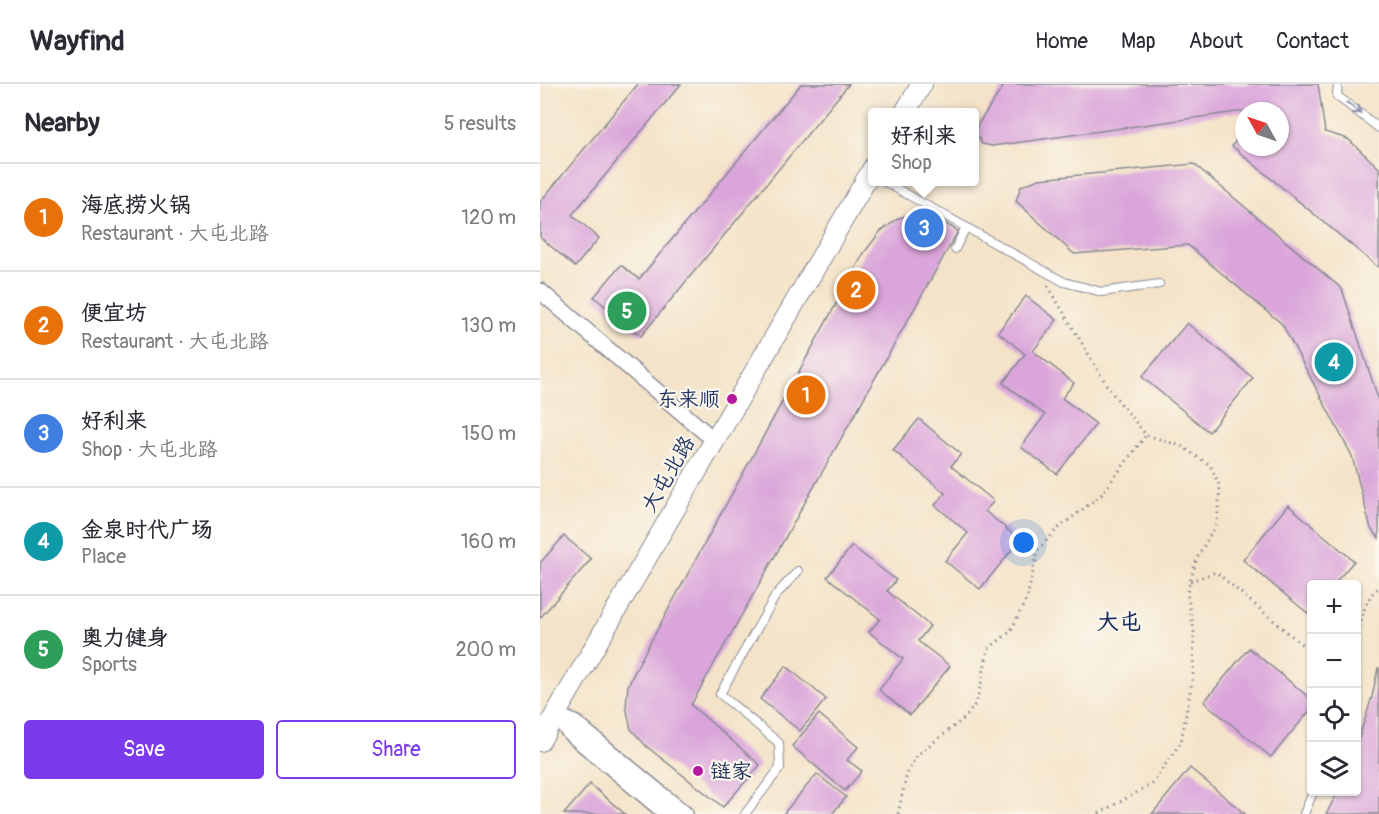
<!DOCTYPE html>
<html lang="en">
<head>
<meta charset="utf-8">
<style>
	:root { --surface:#fff; --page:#f7f7f7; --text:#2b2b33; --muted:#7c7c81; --line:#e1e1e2; --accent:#7c3aed }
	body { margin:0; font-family:Pangolin,"LXGW WenKai TC",sans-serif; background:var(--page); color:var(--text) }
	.controls { position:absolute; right:18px; bottom:18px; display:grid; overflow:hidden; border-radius:6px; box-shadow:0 2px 4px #0004 }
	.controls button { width:54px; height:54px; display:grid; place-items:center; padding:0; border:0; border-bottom:2px solid var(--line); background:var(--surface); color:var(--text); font:30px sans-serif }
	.compass { position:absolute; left:695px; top:18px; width:54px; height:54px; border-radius:50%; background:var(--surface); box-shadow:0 2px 4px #0004; rotate:310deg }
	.you { position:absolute; left:484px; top:459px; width:21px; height:21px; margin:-15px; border:4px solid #fff; border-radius:50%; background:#1a73e8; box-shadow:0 0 0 9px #1a73e833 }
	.badge { display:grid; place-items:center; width:39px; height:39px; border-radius:50%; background:var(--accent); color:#fff; font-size:20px; font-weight:700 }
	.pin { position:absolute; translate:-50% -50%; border:3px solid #fff; box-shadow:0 2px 6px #0006 }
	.popup { position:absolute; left:328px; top:24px; width:111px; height:78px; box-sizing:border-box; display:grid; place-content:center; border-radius:6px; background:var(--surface); filter:drop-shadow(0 2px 4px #0005); font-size:20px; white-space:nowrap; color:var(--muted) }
	.popup b { font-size:22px; color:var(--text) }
	.popup::after { content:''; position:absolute; left:50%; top:100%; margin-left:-12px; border:12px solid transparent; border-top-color:var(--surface) }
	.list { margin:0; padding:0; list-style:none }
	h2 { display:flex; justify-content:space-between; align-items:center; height:78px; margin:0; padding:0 24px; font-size:26px }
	h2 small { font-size:20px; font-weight:400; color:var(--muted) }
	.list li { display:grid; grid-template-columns:39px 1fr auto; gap:18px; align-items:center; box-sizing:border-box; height:108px; padding:0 24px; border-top:2px solid var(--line) }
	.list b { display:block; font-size:22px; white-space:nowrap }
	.list p { margin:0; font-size:20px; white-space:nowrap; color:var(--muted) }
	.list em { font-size:20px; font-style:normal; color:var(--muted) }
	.actions { display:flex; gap:12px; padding:18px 24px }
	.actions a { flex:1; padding:14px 0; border:2px solid var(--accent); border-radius:6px; text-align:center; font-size:21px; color:var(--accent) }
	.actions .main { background:var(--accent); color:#fff }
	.icon { flex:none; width:33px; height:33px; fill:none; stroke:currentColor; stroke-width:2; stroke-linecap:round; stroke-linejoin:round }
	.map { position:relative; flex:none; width:839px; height:730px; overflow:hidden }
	header { display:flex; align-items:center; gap:36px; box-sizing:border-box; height:84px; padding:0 30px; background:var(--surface); border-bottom:2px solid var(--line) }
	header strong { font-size:28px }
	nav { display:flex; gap:33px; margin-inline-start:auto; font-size:21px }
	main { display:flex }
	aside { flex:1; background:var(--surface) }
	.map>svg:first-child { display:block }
</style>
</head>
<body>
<header>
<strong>Wayfind</strong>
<nav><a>Home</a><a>Map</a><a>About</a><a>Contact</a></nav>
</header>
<main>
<aside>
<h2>Nearby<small>5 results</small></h2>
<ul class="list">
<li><span class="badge" style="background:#e8710a">1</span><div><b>海底捞火锅</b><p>Restaurant · 大屯北路</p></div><em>120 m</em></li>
<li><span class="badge" style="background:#e8710a">2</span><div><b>便宜坊</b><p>Restaurant · 大屯北路</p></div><em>130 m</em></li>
<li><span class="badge" style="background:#3f7fe0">3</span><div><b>好利来</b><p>Shop · 大屯北路</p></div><em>150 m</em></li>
<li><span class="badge" style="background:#0f9aa8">4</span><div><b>金泉时代广场</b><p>Place</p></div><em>160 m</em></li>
<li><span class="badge" style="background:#2e9e5b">5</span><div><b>奥力健身</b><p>Sports</p></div><em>200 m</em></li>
</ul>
<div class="actions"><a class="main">Save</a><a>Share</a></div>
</aside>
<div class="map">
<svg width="839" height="730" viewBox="0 0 839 730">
	<rect width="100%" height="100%" fill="#fbf7ec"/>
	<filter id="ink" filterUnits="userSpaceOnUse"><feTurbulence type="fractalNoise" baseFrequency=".0167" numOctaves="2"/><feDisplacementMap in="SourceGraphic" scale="12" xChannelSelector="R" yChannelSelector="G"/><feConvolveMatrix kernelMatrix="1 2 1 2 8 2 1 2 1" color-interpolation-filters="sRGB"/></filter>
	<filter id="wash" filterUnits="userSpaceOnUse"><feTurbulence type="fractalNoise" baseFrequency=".008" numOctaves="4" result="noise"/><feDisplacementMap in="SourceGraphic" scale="24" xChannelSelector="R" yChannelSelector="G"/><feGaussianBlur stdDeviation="1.35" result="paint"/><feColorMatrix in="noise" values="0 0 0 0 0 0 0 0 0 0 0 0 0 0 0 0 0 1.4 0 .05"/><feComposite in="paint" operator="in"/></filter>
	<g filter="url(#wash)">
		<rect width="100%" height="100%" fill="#f4e3c8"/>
		<g id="blocks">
			<g fill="#daa5da">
				<path d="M98,0h43l-109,131 27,23 -24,29 -35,-30v-35z"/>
				<path d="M261,0h48l-208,252 -47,-39 27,-32 18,14z"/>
				<path d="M465,0h313l7,48 23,7 31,29v98l-1,1 -146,-121 12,-17v18h36v-36h-36l-252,35 -10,-2 -7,-13 3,-7z"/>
				<path d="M654,80l148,125 37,112v137l-8,-9 -19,-73 -70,-132 -94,-79 -114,9 -58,-53 5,-15 18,-7z"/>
				<path d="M379,128l17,6 22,13 -267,474 69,60 -37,42 -77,-61 -15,-17 -5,-22 2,-21 11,-23 225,-410 16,-21 19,-14z"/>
				<path d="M486,212l31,24 -24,31 41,32 -12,15 34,26 -39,50 -36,-27 24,-32 -42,-32 22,-29 -27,-22z"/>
				<path d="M647,239l66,55 -44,54 -67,-55z"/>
				<path d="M379,335l42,35 -10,12 43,35 -9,10 35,29 -40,49 -35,-28 23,-28 -33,-28 10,-12 -52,-43z"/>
				<path d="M748,421l66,56 -20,23h-22v28l-2,3 -67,-55z"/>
				<path d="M24,452l27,23 -51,59v-55z"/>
				<path d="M312,462l44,34 -9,11 43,35 -12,15 32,25 -40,49 -31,-25 24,-31 -34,-27 11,-13 -53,-42z"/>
				<path d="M709,564l63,52v8l-41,49 -67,-55z"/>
				<path d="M246,582l40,33 -26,32 -40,-32z"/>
				<path d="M838,584h1v146h-53l12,-22h18v-45l16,-50z"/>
				<path d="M279,630l39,33 -11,13 15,11 -17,20 -53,-45z"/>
				<path d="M650,684l55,46h-93z"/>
				<path d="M277,690l29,23 -14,17h-49z"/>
				<path d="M50,700l35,30h-61z"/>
			</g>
		</g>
	</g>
	<g filter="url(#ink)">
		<use href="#blocks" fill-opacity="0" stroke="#888993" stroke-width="1.5"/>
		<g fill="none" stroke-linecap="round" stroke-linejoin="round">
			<defs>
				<g id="service">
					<path d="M798,0l-1,12 42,32"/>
					<path d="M345,98l179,100 38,10 57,-8"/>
					<path d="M415,165l11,-22"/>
					<path d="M205,730l35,-46 -1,-25 -59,-49 56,-99 22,-24"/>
					<path d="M764,730l9,-22"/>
				</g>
				<g id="minor">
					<path d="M0,207l175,150"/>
					<path d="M15,630l21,10 109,90"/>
					<path d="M19,635l11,14 97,81"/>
				</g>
				<g id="tertiary">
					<path d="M365,28l17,-28"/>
					<path d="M0,657l333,-573"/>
				</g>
			</defs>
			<use href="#service" stroke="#888993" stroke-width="10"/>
			<use href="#minor" stroke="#888993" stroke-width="18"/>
			<use href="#tertiary" stroke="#888993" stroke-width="22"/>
			<g stroke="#888993" stroke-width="3" stroke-dasharray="1.5 4.5" stroke-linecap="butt">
				<path d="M508,202l61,103 37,46 35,11 29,19 10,22 -3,36 -20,35 -10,35 7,37 -1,46 -12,66 -29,42 -54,30"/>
				<path d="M650,497l26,-9 96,81"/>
				<path d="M816,567c4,-18 5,-53 23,-63"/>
				<path d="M358,730l9,-41 10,-18 49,-38 10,-14 6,-23 6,-31 22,-17 17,-34 11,-48 18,-20 45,-35 45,-60"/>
			</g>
			<use href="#service" stroke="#fff" stroke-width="8"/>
			<use href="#minor" stroke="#fff" stroke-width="15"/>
			<use href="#tertiary" stroke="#fff" stroke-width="20"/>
		</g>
		<defs><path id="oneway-shaft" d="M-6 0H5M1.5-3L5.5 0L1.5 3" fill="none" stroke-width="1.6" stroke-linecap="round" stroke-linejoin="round" transform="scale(1.5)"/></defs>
		<use stroke="#8d97ae" href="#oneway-shaft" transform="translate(814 24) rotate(38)"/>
	</g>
	<g fill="#b5179e" stroke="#fbf7ec" stroke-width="2">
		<circle cx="192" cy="315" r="6"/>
		<circle cx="158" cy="687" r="6"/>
	</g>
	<g text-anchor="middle" stroke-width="4.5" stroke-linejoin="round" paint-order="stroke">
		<g font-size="21" fill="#1b2f5e" stroke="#fbf7ec" text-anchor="end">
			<text x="180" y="322">东来顺</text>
			<text x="170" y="694" text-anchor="start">链家</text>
		</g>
		<g font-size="21" fill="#1b2f5e" stroke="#fbf7ec">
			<text transform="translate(128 390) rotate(-60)" y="7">大屯北路</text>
		</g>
		<g font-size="22" font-weight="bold" fill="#1b2f5e" stroke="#fbf7ec">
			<text x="579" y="545">大屯</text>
		</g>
	</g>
</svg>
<div class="controls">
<button>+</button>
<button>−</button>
<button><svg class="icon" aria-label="locate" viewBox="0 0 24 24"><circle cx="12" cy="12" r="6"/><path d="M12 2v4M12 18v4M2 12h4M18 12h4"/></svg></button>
<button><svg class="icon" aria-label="layers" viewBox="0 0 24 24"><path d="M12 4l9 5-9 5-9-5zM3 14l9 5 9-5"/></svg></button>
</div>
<svg class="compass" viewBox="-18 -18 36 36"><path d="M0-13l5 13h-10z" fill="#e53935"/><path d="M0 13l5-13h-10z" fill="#7c7c81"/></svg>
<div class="you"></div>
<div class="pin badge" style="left:266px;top:311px;background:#e8710a">1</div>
<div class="pin badge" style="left:316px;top:206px;background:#e8710a">2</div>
<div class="pin badge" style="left:384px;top:144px;background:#3f7fe0">3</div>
<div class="popup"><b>好利来</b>Shop</div>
<div class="pin badge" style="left:794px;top:278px;background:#0f9aa8">4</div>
<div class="pin badge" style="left:87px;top:227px;background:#2e9e5b">5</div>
</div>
</main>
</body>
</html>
